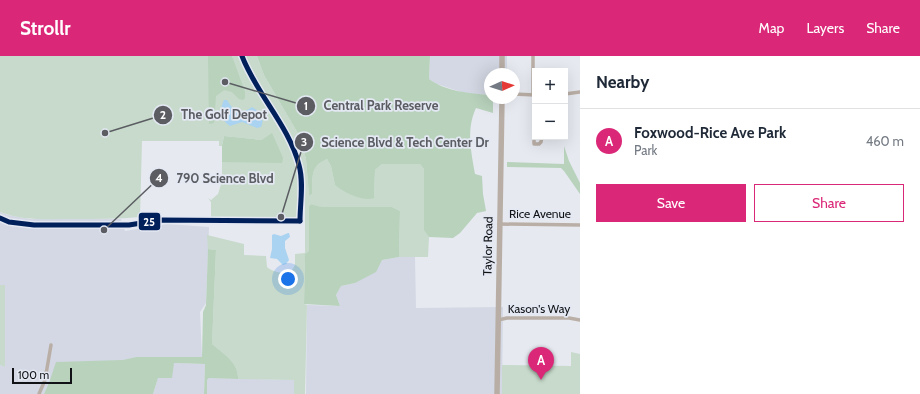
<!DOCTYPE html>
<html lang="en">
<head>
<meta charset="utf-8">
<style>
	:root { --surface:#fff; --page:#f6f6f7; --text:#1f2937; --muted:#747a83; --line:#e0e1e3; --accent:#db2777 }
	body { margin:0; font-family:Cabin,sans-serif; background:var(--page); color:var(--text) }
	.controls { position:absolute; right:12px; top:12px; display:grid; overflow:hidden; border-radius:0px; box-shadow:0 4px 16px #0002 }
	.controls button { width:36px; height:36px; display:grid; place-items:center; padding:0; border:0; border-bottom:1px solid var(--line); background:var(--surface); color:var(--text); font:20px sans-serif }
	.compass { position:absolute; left:484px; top:12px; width:36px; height:36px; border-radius:50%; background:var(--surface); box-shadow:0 4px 16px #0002; rotate:87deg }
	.scale { position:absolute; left:12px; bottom:10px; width:60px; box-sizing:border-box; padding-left:4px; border:2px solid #101215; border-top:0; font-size:11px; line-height:14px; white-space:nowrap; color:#101215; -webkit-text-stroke:3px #e3e8f3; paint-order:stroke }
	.you { position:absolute; left:288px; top:223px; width:14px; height:14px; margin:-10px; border:3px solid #fff; border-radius:50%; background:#1a73e8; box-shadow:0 0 0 6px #1a73e833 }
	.badge { display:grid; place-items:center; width:26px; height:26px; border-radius:50%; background:var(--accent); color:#fff; font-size:13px; font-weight:700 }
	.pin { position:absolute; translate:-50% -33px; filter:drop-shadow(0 1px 2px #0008) }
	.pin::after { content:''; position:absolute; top:21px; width:14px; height:12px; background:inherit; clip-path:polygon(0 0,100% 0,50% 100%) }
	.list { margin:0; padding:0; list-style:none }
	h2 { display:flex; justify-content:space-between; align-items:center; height:52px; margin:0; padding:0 16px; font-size:17px }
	h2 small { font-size:13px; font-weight:400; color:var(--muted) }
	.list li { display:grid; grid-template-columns:26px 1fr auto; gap:12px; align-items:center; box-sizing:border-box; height:64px; padding:0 16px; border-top:1px solid var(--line) }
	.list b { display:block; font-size:15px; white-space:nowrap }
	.list p { margin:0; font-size:13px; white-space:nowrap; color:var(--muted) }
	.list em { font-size:13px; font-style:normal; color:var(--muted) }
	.actions { display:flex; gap:8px; padding:12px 16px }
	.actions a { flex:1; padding:9px 0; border:1px solid var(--accent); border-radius:0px; text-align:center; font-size:14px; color:var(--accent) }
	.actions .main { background:var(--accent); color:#fff }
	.map { position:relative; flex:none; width:580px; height:338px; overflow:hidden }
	header { display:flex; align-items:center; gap:24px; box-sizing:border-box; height:56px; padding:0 20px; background:var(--accent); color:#fff }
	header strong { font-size:19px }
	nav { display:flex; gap:22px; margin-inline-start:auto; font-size:14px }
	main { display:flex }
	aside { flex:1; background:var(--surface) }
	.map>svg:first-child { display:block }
</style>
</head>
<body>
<header>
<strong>Strollr</strong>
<nav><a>Map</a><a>Layers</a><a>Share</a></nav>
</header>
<main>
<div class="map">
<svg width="580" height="338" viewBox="0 0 580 338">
	<rect width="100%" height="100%" fill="#e6e9f0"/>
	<g fill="#d3d8e4">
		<path d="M430,0h77v18h-17v21l-26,-2 -27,-9 -8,-5z"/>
		<path d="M0,156l8,3 22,4h91l4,12 42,-7 42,3 -3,76 -6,9 2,46 -66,-1 -86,23 -6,14h-44v-29l5,2v-82h-5z"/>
		<path d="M399,201h16l1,51 87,-1 -1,87h-196l1,-89 33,1 -4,-11 5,-9 14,-3 27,-23z"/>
		<path d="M174,307l31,1 -1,30h-51l5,-16z"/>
		<path d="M209,322l85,2v14h-87v-14z"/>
	</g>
	<g fill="#c7dacb">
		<path d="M0,0h231l4,11 -3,-11h8l6,18 45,75 5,14 2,12 -1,40 -3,4 -83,-2v-15l-3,-4 3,2 7,-6 4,-13h-3v-4h3v-15h60l-20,-22 -38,-4 -2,10h-3v-5h-77l-2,76c-22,2 -44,2 -67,2 -25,0 -50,2 -73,-7z"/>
		<path d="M245,0h12l7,19 36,62 6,22 3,37 3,-2c1,-16 -3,-28 15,-35l4,7 4,19 39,13 1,-28 7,-6h38l4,5v60l5,8 -1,20h-29l1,-46 -8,-4h-72l-9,-3 -2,2v45l-4,3 -1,50 3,1 -2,89h-11v-14l-56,-1c1,-16 -14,-25 -26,-35l4,-94 -8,-1 -1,-14 37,9v11l22,1 1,11c7,6 25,10 28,-3 0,-3 0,-7 0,-10l10,-1v-68l-5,-33 -51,-85z"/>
		<path d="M0,229h5v82l-5,-2z"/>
		<path d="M571,296l9,2v40h-78v-29l69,1z"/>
	</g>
	<g fill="#b8d2bc">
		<path d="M208,0h24l13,36v6l-2,2 -4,-1 -7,-7 -8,-2 -8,6 -2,27 -5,1z"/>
		<path d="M257,0h173l-1,23c18,13 40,14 61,16v3h3v15l-17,-5c-10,21 -5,43 -1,66l7,2 1,18 3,17 -9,2 -17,20 -7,5 -24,-1 -5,-7v-61l-4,-5h-38l-7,6 -1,28c-12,4 -30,-6 -39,-13l-4,-19 -4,-7c-18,7 -14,20 -15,35l-3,2 -3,-37 -6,-22 -36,-62z"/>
		<path d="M272,77l11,25 -1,5 -60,-1v-16l2,-10 38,4z"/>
		<path d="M564,90l5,15 11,22v11l-16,-23 -3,-3 -54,-1v-5l57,2z"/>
		<path d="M311,148l10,3h71l8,4 -1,46 -17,3 -6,12 -21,11 -14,3 -5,9 4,11 -36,-2 1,-50 4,-3v-45z"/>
		<path d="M208,193l8,1 -4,94c12,10 27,19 26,35l-29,-1 -2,2v14h-3l1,-30 -31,-1 -2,15h-14l-5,16h-109l6,-14 6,-18 67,-2 13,-3h66l1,-45 3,-7z"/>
	</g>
	<g fill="#aad3f1">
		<path d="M224,44h3c8,13 12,16 25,7 8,5 13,11 9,20l-4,1 -15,-6 -12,4c-9,-5 -11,-17 -6,-26z"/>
		<path d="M288,177h1l1,4 -5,4v7l4,12 -3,4 -3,1 -6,-6 -7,-1 2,-9v-14l2,-1 7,2z"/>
	</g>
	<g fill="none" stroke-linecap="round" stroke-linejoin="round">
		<g stroke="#baafa6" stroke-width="3.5">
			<path d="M514,38l21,1"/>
			<path d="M565,38l15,-2"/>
			<path d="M533,39v-39"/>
			<path d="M535,60l-1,2v26h5l2,-2 1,-5"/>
			<path d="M0,162l9,4 25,3h95l31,-5 140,1c0,-18 4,-39 -1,-57 -10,-39 -46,-71 -57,-108"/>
			<path d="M499,168l81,1"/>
			<path d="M498,264l9,-2h62l11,2"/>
			<path d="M39,338l6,-14 6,-35"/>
		</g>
		<g stroke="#b8aea5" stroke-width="5.5">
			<path d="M502,18v-18"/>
			<path d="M497,338l5,-296"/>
		</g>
		<defs>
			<g id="bus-1">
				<path d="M242,0c15,39 47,70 57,109 5,18 1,38 1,56"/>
				<path d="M0,162l9,4 25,3h95l31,-5 140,1"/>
			</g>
		</defs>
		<use href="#bus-1" stroke="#e3e8f3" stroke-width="8"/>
		<use href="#bus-1" stroke="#00205b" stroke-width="5"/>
	</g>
	<g text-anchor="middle" stroke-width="3.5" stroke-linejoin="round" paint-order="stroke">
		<g font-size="12" fill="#101215" stroke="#e3e8f3">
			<text x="540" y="162">Rice Avenue</text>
			<text transform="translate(488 190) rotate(-89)" y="4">Taylor Road</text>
			<text x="539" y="257">Kason's Way</text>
		</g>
	</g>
	<path fill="none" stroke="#5b5d62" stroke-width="1.5" d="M225 26L306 50M105 77L163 59M281 161L304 86M104 174L159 122"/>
	<g fill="#5b5d62" stroke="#e3e8f3" stroke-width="1.5">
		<circle cx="225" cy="26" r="4"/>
		<circle cx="105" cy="77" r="4"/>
		<circle cx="281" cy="161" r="4"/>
		<circle cx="104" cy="174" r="4"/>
		<circle cx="306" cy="50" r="10"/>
		<circle cx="163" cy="59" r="10"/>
		<circle cx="304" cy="86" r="10"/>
		<circle cx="159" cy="122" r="10"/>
	</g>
	<g font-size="12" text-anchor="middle" font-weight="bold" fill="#fff">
		<text x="306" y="54">1</text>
		<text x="163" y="63">2</text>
		<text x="304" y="90">3</text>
		<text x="159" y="126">4</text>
	</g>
	<g font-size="13" text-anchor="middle" font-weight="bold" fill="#5b5d62" stroke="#e3e8f3" stroke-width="3.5" stroke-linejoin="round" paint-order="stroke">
		<text x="381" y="54">Central Park Reserve</text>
		<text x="224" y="63">The Golf Depot</text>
		<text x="405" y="91">Science Blvd &amp; Tech Center Dr</text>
		<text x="225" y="127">790 Science Blvd</text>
	</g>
	<rect stroke="#e3e8f3" stroke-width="1.5" x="138" y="156" width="23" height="19" rx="4" fill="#00205b"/>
	<g font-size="11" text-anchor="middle" font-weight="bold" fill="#fff">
		<text x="149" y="170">25</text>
	</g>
</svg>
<div class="controls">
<button>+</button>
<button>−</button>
</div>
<svg class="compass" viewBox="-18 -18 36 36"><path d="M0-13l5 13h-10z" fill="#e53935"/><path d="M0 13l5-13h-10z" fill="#747a83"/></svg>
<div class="scale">100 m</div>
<div class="you"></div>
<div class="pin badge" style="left:541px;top:324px">A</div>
</div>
<aside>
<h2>Nearby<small></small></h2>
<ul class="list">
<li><span class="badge">A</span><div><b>Foxwood-Rice Ave Park</b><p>Park</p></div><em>460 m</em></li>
</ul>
<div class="actions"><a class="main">Save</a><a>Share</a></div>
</aside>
</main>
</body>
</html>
